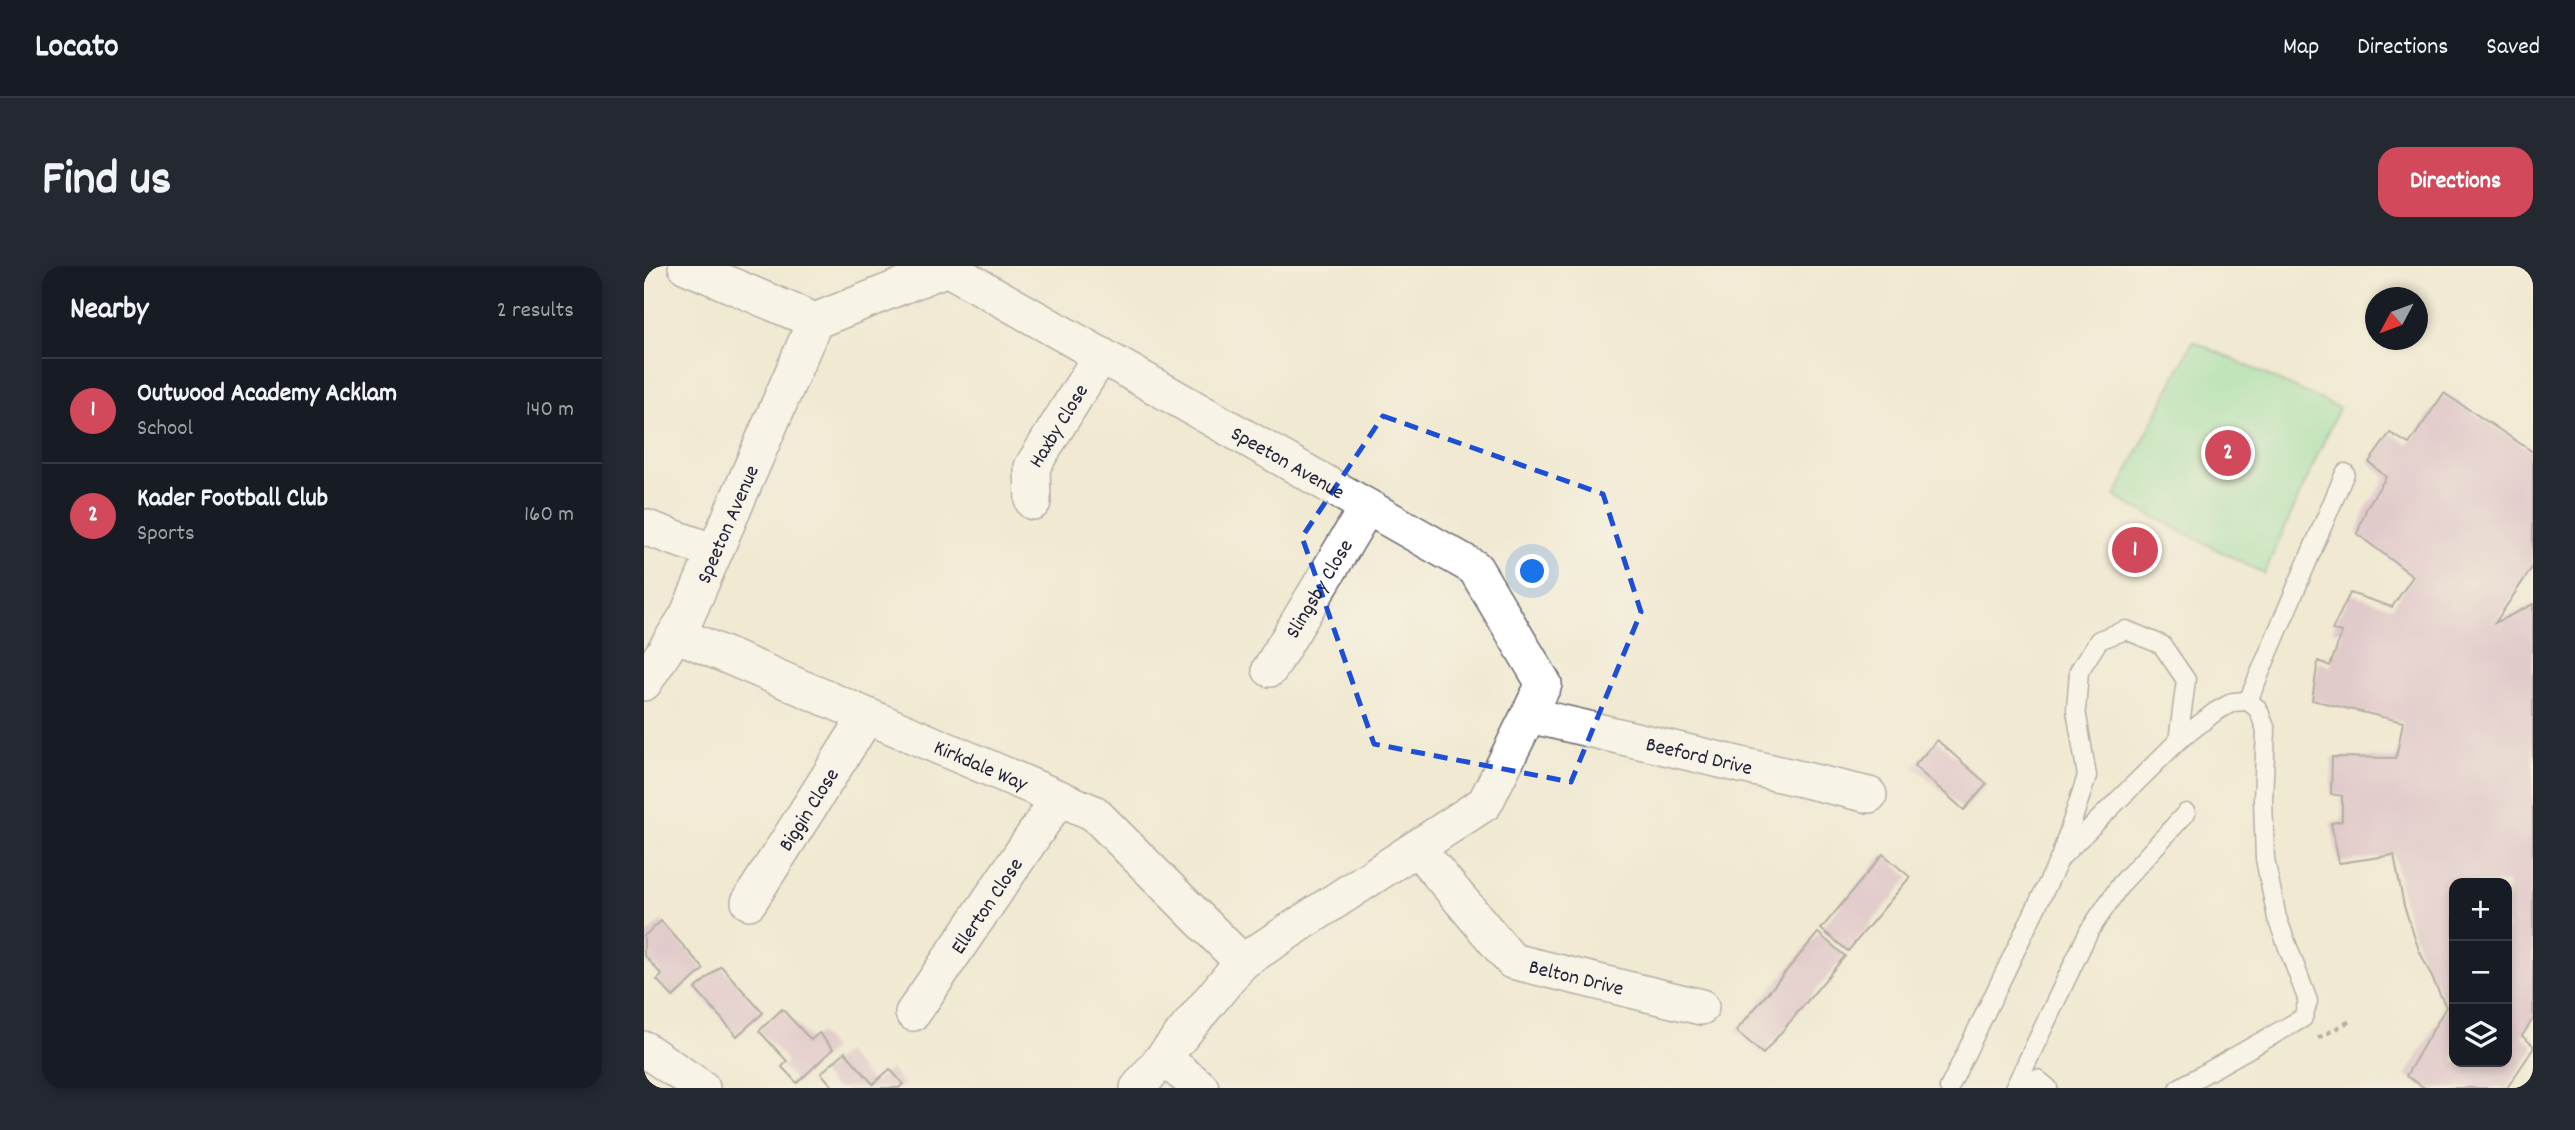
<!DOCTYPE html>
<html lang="en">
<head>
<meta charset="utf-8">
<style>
	:root { --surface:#171b24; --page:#242831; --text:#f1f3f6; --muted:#9ea1a6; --line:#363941; --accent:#d1495b }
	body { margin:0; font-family:Dekko,sans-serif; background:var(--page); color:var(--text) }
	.controls { position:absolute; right:21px; bottom:21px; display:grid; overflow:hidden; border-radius:14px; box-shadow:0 4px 10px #0003 }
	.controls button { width:63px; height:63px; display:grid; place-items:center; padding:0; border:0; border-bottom:2px solid var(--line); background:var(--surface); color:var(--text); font:35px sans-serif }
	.compass { position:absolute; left:1721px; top:21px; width:63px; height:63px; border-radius:50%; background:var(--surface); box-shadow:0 4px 10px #0003; rotate:229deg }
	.you { position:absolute; left:889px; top:306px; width:24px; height:24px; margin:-18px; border:5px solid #fff; border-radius:50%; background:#1a73e8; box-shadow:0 0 0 10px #1a73e833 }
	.badge { display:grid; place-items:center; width:46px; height:46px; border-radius:50%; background:var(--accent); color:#fff; font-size:23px; font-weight:700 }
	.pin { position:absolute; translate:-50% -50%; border:4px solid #fff; box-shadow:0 2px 7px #0006 }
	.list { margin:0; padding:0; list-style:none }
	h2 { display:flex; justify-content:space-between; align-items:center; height:91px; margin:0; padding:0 28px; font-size:30px }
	h2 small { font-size:23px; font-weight:400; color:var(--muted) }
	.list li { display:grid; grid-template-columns:46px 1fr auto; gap:21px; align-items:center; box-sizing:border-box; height:105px; padding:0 28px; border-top:2px solid var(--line) }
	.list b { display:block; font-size:26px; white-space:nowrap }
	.list p { margin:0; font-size:23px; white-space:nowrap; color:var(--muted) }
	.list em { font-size:23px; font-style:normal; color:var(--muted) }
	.icon { flex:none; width:38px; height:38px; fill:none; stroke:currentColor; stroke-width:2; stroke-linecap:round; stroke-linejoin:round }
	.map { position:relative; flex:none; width:1889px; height:822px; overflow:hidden; border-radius:21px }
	header { display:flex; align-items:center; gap:42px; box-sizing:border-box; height:98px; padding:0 35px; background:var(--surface); border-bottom:2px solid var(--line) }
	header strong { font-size:33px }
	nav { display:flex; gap:38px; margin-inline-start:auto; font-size:24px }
	.intro { display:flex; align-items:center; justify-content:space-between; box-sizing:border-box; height:168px; padding:0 42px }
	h1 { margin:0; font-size:49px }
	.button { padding:18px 32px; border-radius:21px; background:var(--accent); color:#fff; font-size:24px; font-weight:700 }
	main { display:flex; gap:42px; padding:0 42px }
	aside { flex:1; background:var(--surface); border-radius:21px; box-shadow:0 4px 10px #0003 }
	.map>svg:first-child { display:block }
</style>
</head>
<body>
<header>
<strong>Locato</strong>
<nav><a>Map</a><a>Directions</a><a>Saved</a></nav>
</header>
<div class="intro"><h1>Find us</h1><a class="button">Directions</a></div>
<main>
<aside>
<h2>Nearby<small>2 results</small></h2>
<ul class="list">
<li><span class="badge">1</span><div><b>Outwood Academy Acklam</b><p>School</p></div><em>140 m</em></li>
<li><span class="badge">2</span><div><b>Kader Football Club</b><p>Sports</p></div><em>160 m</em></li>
</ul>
</aside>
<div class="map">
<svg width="1889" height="822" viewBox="0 0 1889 822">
	<rect width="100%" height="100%" fill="#f7f3e8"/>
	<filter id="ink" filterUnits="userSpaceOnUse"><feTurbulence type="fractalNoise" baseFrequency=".0143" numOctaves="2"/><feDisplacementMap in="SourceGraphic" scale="14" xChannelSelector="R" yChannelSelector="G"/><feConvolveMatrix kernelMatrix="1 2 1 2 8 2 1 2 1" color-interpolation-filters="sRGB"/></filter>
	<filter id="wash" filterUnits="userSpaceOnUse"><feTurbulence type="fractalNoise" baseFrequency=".00686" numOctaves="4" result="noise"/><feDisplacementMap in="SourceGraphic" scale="28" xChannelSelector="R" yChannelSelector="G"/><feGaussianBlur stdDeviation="1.57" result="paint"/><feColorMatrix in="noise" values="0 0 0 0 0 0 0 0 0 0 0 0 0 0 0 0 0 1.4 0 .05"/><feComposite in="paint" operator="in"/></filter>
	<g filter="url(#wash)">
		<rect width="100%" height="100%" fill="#f1e9d2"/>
		<path fill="#8adea0" stroke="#56806e" stroke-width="2" d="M1549,75l146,67 -75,166 -149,-77z"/>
		<g id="blocks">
			<g fill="#cfa4c2" fill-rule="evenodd">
				<path d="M1800,127l89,59v114l-38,57 38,-19v415l-11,17 11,9v4l-26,39h-82l-19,-12 40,-69 -27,-57 -15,-44 -10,-51 -55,8 -8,-40 11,-2v-25l-11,-2 1,-37 64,1 7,-36 -91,-22 6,-39 12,5 12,-34 -10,-2 18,-37 42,14 21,-31 -56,-42 10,-27 19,-30 -17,-15 21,-29 19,11zM1810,617h53v179h-53z"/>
				<path d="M1293,474l50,44 -23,26 -50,-44z"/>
				<path d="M1239,588l27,23 -62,74 -27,-22z"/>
				<path d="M17,655l43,48 -31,28 -16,-17 5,-5 -18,-20v-19z"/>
				<path d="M1174,667l27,23 -82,98 -27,-23z"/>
				<path d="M77,700l42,47 -26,23 -42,-47z"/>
				<path d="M138,743l29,31 8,-7 14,16 -36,34 -15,-16 5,-6 -28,-30z"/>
				<path d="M201,786l28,32 17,-15 13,15 -4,4h-65l-13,-15z"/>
			</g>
		</g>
	</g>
	<g filter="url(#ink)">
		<use href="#blocks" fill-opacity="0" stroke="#6a6870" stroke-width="2"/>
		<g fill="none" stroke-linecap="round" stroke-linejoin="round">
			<defs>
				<g id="service">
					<path d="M1604,435l97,-228"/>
					<path d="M1534,475l8,-61 -24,-35 -36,-15 -27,10 -20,31 -3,39 11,66 -27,82 118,-117 37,-29 18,-10 15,-1 10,8 8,21 -3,69 2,60 12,59 31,83 -5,17 -124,70"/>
					<path d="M1373,817l72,-152 32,-47 65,-71"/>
					<path d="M1305,822l111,-230"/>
					<path d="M1370,822l3,-5 20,-4 11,9"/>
				</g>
				<g id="minor">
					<path d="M42,0l129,55"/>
					<path id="s1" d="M389,236l-1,-35 69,-112"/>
					<path d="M0,261l71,25"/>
					<path id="s2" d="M32,368l418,179 148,149"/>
					<path id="s3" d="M626,403l97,-162"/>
					<path id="s4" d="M0,417l43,-67 128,-295 132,-53 528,300 69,116 -59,119 -243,159 -104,126"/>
					<path id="s5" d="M885,449l340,80"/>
					<path id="s6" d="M773,582l95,113 189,46"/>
					<path id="s7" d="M105,636l118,-186"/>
					<path id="s8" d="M269,747l146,-215"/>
					<path d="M0,783l58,39"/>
					<path d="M519,792l38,30"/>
				</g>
			</defs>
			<use href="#service" stroke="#6a6870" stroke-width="21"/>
			<use href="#minor" stroke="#6a6870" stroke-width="38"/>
			<path stroke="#6a6870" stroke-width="4.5" stroke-dasharray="5 5" stroke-linecap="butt" d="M1674,772l34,-18"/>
			<use href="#service" stroke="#fff" stroke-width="18"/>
			<use href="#minor" stroke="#fff" stroke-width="35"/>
		</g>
	</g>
	<path d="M0 0H1889V822H0ZM739,150l220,78 38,118 -70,170 -197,-38 -72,-207z" fill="#f1e9d2" fill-opacity=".55" fill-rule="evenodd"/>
	<path fill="none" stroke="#1d4ed8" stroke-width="5" stroke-dasharray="14 9" stroke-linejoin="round" d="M739,150l220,78 38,118 -70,170 -197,-38 -72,-207z"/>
	<g text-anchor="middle" stroke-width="5" stroke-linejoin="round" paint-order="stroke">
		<g font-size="21" fill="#22223b" stroke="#f7f3e8">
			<text dy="7" stroke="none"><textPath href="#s1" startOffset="84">Haxby Close</textPath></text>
			<text dy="7" stroke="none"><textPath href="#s4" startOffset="936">Speeton Avenue</textPath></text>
			<text dy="7" stroke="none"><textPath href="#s4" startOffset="180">Speeton Avenue</textPath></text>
			<text dy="7" stroke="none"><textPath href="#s3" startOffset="94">Slingsby Close</textPath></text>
			<text dy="7" stroke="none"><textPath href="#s5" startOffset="175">Beeford Drive</textPath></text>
			<text dy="7" stroke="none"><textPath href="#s2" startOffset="332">Kirkdale Way</textPath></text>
			<text dy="7" stroke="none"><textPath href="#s7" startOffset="110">Biggin Close</textPath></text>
			<text dy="7" stroke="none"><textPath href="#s8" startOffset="130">Ellerton Close</textPath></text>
			<text dy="7" stroke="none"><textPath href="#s6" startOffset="214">Belton Drive</textPath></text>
		</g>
	</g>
</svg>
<div class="controls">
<button>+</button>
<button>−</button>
<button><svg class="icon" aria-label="layers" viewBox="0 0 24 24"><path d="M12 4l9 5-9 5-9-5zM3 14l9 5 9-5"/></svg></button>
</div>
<svg class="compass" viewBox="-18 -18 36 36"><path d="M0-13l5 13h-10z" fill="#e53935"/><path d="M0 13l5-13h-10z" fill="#9ea1a6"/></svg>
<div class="you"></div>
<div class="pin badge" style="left:1491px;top:284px">1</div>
<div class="pin badge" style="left:1584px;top:187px">2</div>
</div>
</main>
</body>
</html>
